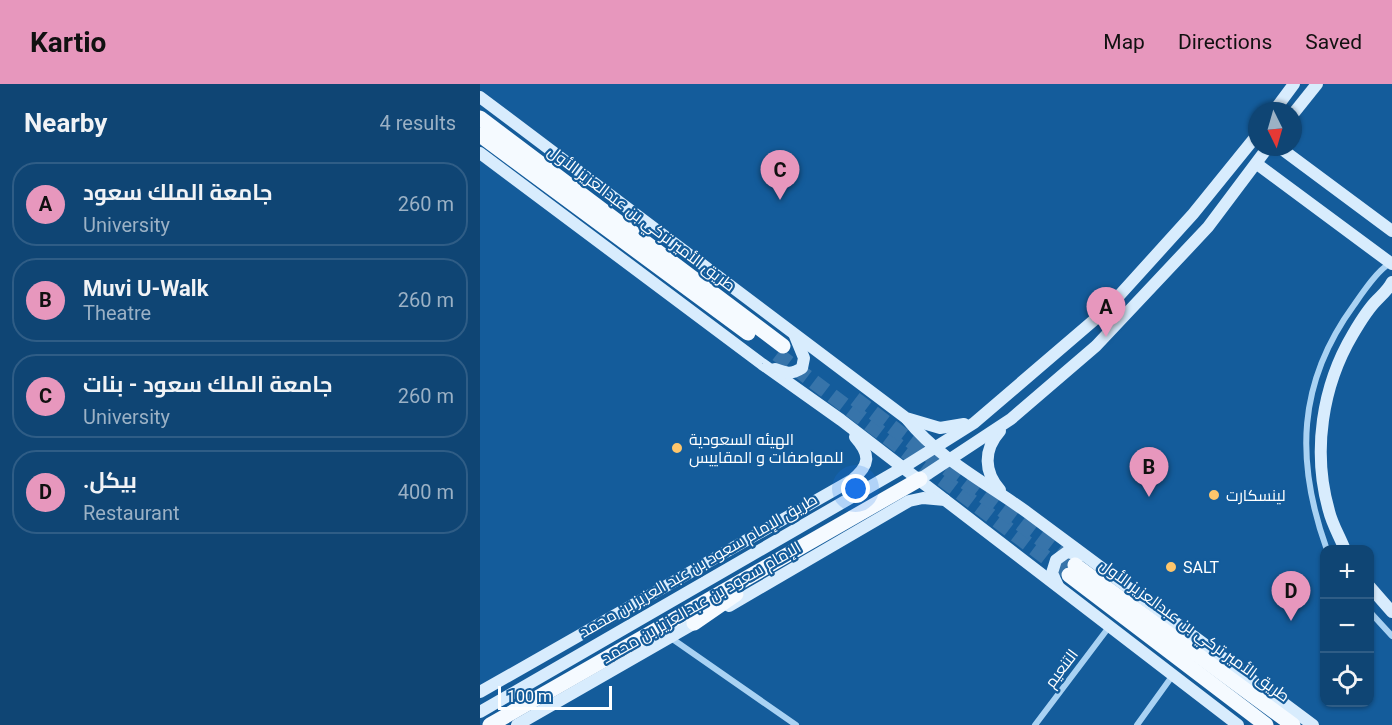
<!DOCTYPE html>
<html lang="en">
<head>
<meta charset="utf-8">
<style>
	:root { --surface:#0f4574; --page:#184c79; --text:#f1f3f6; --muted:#9bb1c5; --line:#2f5d86; --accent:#e797bd }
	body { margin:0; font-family:Roboto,Cairo,sans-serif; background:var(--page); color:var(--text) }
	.controls { position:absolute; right:18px; bottom:18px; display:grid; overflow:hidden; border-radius:12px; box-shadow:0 2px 4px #0004 }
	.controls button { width:54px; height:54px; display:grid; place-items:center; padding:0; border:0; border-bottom:2px solid var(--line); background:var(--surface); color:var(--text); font:30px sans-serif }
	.compass { position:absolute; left:768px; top:18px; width:54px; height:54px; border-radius:50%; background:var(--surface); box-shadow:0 2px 4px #0004; rotate:175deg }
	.scale { position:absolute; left:18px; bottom:15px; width:114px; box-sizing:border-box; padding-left:6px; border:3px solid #fff; border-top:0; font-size:16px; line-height:21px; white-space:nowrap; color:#fff; -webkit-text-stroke:4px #145c9b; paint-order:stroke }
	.you { position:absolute; left:376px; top:405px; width:21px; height:21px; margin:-15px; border:4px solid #fff; border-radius:50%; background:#1a73e8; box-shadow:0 0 0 9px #1a73e833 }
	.badge { display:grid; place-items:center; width:39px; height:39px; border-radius:50%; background:var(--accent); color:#111; font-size:20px; font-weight:700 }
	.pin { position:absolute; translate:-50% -50px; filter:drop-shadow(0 2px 3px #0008) }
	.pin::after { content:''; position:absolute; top:32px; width:21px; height:18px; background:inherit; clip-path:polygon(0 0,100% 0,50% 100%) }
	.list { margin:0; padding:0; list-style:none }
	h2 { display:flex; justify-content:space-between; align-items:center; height:78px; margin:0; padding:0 24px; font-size:26px }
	h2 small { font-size:20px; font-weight:400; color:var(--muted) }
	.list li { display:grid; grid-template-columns:39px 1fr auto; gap:18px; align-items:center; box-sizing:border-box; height:84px; margin:0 12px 12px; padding:0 12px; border:2px solid var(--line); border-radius:24px }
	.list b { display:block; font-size:22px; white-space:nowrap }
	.list p { margin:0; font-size:20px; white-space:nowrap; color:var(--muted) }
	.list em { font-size:20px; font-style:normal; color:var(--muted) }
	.icon { flex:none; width:33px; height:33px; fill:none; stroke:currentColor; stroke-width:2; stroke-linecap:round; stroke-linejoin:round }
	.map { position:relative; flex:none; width:912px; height:641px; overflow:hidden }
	header { display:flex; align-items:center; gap:36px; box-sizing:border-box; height:84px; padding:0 30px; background:var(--accent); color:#111 }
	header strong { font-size:28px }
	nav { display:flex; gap:33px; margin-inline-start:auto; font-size:21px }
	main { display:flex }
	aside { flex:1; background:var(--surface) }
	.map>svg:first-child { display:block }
</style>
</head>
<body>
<header>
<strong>Kartio</strong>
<nav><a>Map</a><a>Directions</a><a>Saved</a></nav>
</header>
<main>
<aside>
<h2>Nearby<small>4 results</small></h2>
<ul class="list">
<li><span class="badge">A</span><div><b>جامعة الملك سعود</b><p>University</p></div><em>260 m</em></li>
<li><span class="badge">B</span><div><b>Muvi U-Walk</b><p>Theatre</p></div><em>260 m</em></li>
<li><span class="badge">C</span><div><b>جامعة الملك سعود - بنات</b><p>University</p></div><em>260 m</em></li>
<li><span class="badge">D</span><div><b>.بيكل</b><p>Restaurant</p></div><em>400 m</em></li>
</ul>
</aside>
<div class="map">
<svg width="912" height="641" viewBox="0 0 912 641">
	<rect width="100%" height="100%" fill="#145c9b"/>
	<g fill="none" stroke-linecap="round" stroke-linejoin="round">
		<g stroke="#3774aa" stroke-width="15" stroke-dasharray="15 8" stroke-linecap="butt">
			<path d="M297,270l292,221"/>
			<path d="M375,315l220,166"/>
		</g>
		<g stroke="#a9d2f3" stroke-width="6">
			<path d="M847,466c-32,-89 -30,-167 27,-245 9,-13 23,-34 35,-41"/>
			<path d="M890,528l22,24"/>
			<path d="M191,554l125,87"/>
			<path d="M555,641l74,-98"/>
			<path d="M657,641l36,-50"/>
		</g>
		<g stroke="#d8ecfd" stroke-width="12">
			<path d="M0,13l426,321 34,10 24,-4"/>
			<path d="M794,27l20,-27"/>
			<path d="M813,30l24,-30"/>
			<path d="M799,63l113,84"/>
			<path d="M0,69l282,211 79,56 104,80"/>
			<path d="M777,80l135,100"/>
			<path d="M295,285c11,4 16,6 27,-1l2,-10 -9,-22"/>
			<path d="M427,335c33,41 80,64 121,94 95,71 191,141 285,212"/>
			<path d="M520,347c-17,19 -16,41 0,59"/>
			<path d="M440,395l91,-60 85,-73 112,-119 60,-80"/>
			<path d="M865,466c-5,-13 -13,-26 -16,-39 -17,-59 -7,-125 24,-177 7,-12 15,-25 24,-34 6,-6 11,-10 15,-18"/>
			<path d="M578,502l-6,-13 4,-13 11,-8 15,3"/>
			<path d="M890,503l22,25"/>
			<path d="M249,522l180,-105 14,-3 22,2 293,225"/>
			<path d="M0,608l372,-212c18,-15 19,-25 3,-43"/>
			<path d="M0,628l424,-245 70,-44 133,-114 86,-95 64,-79"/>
			<path d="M37,641l183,-105"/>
		</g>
		<g stroke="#f5faff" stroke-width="15">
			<path d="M0,34l303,228"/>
			<path d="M0,51l268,198"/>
			<path d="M595,481l218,160"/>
			<path d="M589,491l197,150"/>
			<path d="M214,539l42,-29"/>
			<path d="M10,641l430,-246"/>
		</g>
	</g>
	<g fill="#ffc66b" stroke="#145c9b" stroke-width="2">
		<circle cx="197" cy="364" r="6"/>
		<circle cx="734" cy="411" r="6"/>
		<circle cx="691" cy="483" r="6"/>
	</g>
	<g text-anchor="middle" stroke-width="4.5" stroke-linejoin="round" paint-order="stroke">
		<g font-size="16" fill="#fff" stroke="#145c9b">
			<text transform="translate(162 134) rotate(37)" y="6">طريق الأمير تركي بن عبدالعزيز الأول</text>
			<text transform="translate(218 481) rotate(-30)" y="6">طريق الإمام سعود بن عبد العزيز بن محمد</text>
			<text transform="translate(221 518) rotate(-30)" y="6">الإمام سعود بن عبدالعزيز بن محمد</text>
			<text transform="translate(715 546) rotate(36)" y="6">طريق الأمير تركي بن عبدالعزيز الأول</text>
			<text transform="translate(581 584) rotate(-53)" y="6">التنعيم</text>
		</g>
		<g font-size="16" fill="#fff" stroke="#145c9b" text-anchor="start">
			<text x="209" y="361">الهيئه السعودية<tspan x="209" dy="18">للمواصفات و المقاييس</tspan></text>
			<text x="746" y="417">لينسكارت</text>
			<text x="703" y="489">SALT</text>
		</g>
	</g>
</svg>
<div class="controls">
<button>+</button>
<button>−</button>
<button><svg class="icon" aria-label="locate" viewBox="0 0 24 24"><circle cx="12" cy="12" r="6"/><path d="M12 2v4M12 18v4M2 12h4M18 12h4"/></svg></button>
</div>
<svg class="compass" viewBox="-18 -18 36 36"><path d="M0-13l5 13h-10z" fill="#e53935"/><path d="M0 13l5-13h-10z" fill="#9bb1c5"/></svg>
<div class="scale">100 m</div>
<div class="you"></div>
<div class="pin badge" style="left:626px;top:253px">A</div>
<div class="pin badge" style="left:669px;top:413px">B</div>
<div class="pin badge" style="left:300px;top:116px">C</div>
<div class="pin badge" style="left:811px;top:537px">D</div>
</div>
</main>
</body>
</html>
